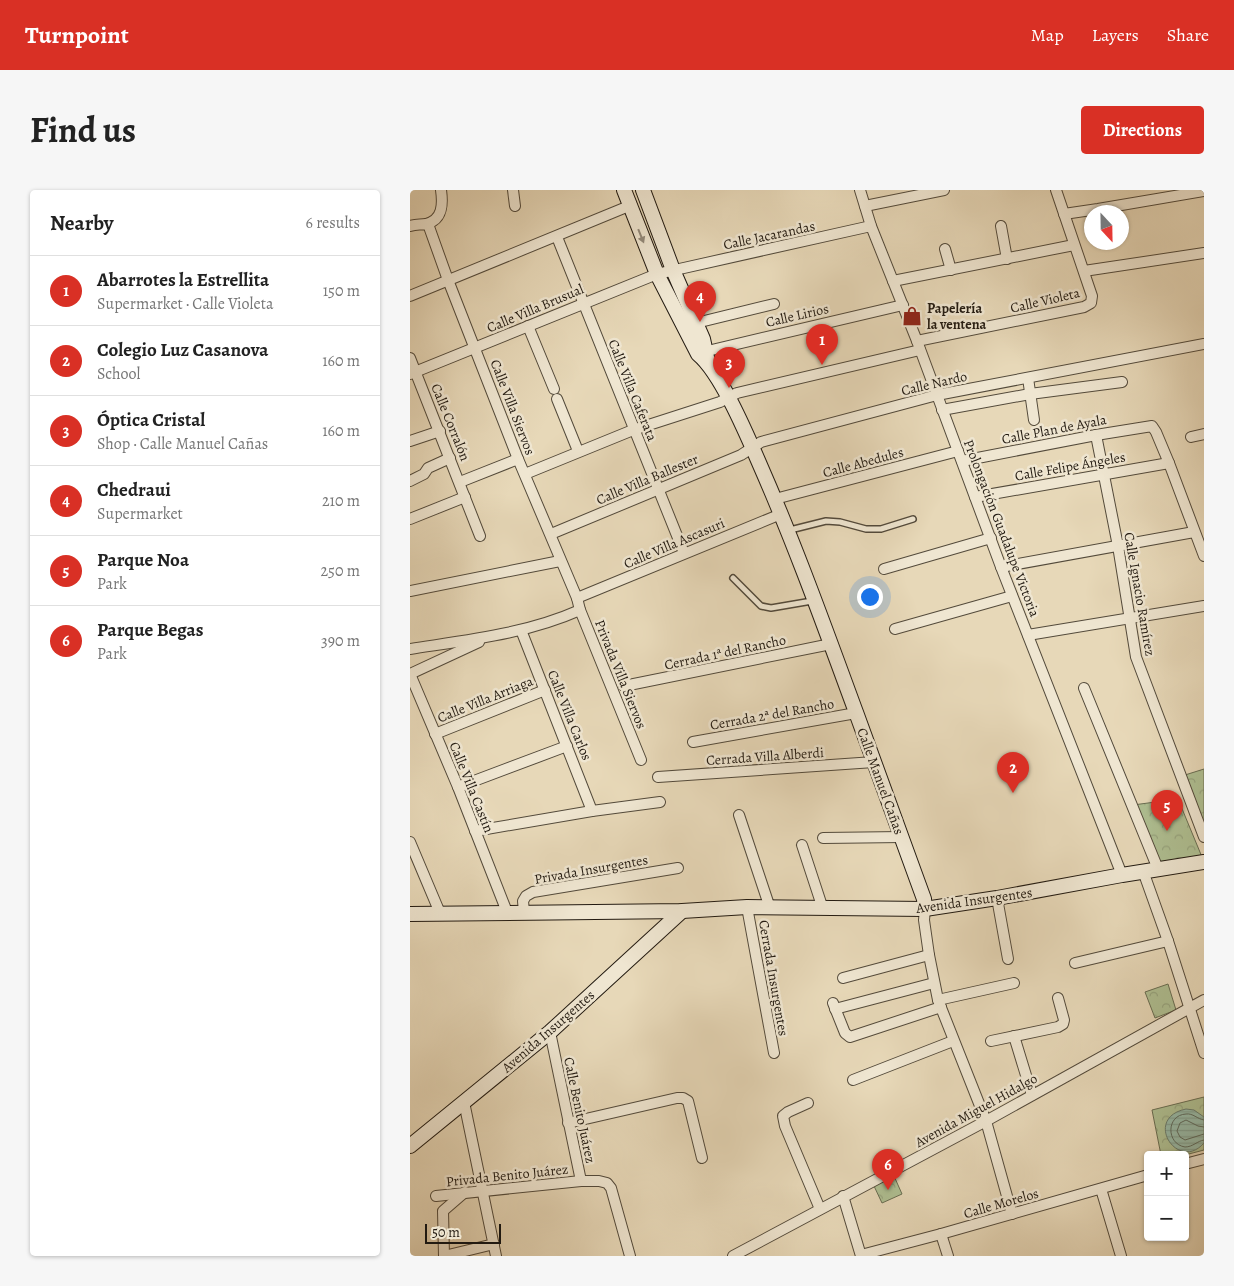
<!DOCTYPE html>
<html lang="en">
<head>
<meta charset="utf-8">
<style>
	:root { --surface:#fff; --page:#f6f6f6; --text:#222; --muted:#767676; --line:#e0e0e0; --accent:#d93025 }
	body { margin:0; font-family:Alegreya,serif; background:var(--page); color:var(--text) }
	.controls { position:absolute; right:15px; bottom:15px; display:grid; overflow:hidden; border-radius:5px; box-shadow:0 1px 4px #0004 }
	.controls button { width:45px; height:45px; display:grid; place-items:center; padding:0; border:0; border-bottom:1px solid var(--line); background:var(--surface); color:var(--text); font:25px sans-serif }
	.compass { position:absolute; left:674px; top:15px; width:45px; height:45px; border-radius:50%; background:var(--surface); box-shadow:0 1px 4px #0004; rotate:158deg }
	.scale { position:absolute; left:15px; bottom:12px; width:76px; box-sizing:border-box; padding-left:5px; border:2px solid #221a11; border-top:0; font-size:14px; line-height:18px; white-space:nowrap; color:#221a11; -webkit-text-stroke:4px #efe6d1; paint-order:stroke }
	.you { position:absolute; left:459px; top:406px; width:18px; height:18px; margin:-12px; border:4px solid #fff; border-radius:50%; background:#1a73e8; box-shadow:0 0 0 8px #1a73e833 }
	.badge { display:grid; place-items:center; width:32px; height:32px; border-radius:50%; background:var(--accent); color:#fff; font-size:16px; font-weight:700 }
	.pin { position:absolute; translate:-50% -41px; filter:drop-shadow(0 1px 2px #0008) }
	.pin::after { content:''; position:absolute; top:26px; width:18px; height:15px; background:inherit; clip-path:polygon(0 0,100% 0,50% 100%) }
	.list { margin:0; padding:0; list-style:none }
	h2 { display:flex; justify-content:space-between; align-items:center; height:65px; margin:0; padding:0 20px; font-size:21px }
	h2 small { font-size:16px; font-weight:400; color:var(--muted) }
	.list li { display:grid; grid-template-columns:32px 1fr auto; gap:15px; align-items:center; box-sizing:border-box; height:70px; padding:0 20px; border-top:1px solid var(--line) }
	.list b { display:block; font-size:19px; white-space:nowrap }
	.list p { margin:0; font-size:16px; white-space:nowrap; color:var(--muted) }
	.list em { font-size:16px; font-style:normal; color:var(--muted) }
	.map { position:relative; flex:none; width:794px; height:1066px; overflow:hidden; border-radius:5px }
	header { display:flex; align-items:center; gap:30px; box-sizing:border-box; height:70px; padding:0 25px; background:var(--accent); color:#fff }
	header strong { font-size:24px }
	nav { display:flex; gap:28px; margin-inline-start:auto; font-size:18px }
	.intro { display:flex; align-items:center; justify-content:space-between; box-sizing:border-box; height:120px; padding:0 30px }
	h1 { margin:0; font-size:35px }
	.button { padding:12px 22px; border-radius:5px; background:var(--accent); color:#fff; font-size:18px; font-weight:700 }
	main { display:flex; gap:30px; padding:0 30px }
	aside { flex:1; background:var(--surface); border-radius:5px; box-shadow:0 1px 4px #0004 }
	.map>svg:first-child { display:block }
</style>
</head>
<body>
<header>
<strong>Turnpoint</strong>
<nav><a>Map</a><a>Layers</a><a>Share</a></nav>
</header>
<div class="intro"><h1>Find us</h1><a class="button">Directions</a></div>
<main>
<aside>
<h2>Nearby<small>6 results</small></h2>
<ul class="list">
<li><span class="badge">1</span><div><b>Abarrotes la Estrellita</b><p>Supermarket · Calle Violeta</p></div><em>150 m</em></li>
<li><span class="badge">2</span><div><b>Colegio Luz Casanova</b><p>School</p></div><em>160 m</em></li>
<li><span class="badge">3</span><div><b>Óptica Cristal</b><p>Shop · Calle Manuel Cañas</p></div><em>160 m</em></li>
<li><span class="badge">4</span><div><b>Chedraui</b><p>Supermarket</p></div><em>210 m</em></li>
<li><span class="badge">5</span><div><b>Parque Noa</b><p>Park</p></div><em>250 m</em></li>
<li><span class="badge">6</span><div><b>Parque Begas</b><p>Park</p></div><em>390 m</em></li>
</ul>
</aside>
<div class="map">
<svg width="794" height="1066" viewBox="0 0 794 1066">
	<defs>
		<pattern id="park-crowns" width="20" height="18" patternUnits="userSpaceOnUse" patternTransform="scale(1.25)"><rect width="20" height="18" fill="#afc093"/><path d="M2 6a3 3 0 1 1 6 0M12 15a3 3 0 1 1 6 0" fill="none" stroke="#96a47e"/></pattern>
		<pattern id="water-rules" width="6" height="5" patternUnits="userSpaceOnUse" patternTransform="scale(1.25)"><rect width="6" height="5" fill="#98bba9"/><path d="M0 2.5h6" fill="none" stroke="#83a090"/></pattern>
	</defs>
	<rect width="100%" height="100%" fill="#e7d8b8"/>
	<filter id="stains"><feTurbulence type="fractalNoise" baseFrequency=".004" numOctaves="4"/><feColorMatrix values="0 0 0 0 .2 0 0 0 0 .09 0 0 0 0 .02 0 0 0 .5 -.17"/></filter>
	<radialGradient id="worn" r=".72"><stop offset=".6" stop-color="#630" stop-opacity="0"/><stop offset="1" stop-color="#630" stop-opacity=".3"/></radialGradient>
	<g fill="url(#park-crowns)" stroke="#686d52">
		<path d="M794,579v59l-19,-53z"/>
		<path d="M768,609l24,58 -46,9 -23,-61z"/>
		<path d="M758,794l8,26 -21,8 -10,-26z"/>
		<path d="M794,907v53l-19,5h-24l-9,-45z"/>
		<path d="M484,986l8,18 -20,9 -8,-17z"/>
	</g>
	<path fill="url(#water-rules)" stroke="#697b6c" d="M776,919l8,1 10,7v26c-26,30 -62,-25 -18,-34z"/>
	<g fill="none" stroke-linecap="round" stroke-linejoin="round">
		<g stroke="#5d6a5d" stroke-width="1">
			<path d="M794,930c-7,-1 -11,-7 -18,-6 -20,1 -20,30 -1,33 8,0 12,-6 19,-7"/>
			<path d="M794,937l-6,-1 -12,-6 -6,3 -3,8 3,6 5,3 19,-6"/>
		</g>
		<defs>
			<g id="lane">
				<path d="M380,340l36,-9 14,1 26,7h15l32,-10"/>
				<path d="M323,388l28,28 10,2 41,-7"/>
			</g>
			<g id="street">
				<path d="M103,0l2,16"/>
				<path d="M450,0l11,36 46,115 84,226 121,308"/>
				<path d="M455,16l79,-16"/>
				<path d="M654,24l34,-5 106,-18"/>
				<path d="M18,34l20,56 70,179 59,139 3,12 61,150"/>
				<path d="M0,36c6,-2 10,-1 16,-2 17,-4 17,-20 15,-34"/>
				<path d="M591,36l6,33"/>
				<path d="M147,47l127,316"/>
				<path d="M535,59l6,21"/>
				<path d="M674,81l120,-18"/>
				<path d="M483,91l181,-36"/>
				<path d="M0,106l219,-90"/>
				<path d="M286,133l78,-19"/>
				<path d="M118,136l26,63"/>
				<path d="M507,151l167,-34 7,-4 1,-7 -36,-106"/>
				<path d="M289,163l204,-48"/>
				<path d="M0,168l70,178"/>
				<path d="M0,184l247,-100 214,-48"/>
				<path d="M618,188l6,42"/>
				<path d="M147,209l21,52"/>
				<path d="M532,220l88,-16 92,-12"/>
				<path d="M686,245l22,111 18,111 68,180"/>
				<path d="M781,247l13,-3"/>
				<path d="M0,251l30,-10"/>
				<path d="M552,271l134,-26 56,-9 4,6 13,31 35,93"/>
				<path d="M115,284l108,-44 87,-28 17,-9 183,-43"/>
				<path d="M0,291l14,-7 4,-6 22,-10"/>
				<path d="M50,292l58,-23"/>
				<path d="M565,307l194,-34"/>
				<path d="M365,309l183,-48"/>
				<path d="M0,329l55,-22"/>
				<path d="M141,344l190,-79 20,-13 176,-47 267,-51"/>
				<path d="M591,377l193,-35"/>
				<path d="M474,379l107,-31"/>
				<path d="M0,401l150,-30"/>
				<path d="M167,408l204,-84"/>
				<path d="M485,439l117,-33"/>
				<path d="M111,440l71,181"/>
				<path d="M618,445l176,-29"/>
				<path d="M0,459c58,-9 116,-15 170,-39"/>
				<path d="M0,484l48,113 49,125"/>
				<path d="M0,484l69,-32"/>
				<path d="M214,496l207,-42"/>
				<path d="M674,498l74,181"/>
				<path d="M25,544l110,-44"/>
				<path d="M283,552l163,-29"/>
				<path d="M248,587l216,-15"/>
				<path d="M48,597l109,-41"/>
				<path d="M329,625l31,93"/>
				<path d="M65,641l117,-20 68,-9"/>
				<path d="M413,648l79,-1"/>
				<path d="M0,652l30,71"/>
				<path d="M392,655l21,64"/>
				<path d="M733,681l25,70 36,112"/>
				<path d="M587,708l11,61"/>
				<path d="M337,717l27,146"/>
				<path d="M515,719l-1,11 5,35 9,45 48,121 26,93"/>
				<path d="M114,722l-1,-11 3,-5 7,-4 145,-24"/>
				<path d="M665,773l93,-22"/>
				<path d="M433,788l86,-23"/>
				<path d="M528,810l76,-17"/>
				<path d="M423,813l12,30 5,4 91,-30"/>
				<path d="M425,819l99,-26"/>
				<path d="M140,842l31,149h18l8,2 4,5 19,68"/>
				<path d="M604,846l18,59"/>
				<path d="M581,851l67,-14 5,-3 1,-4 -6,-22"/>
				<path d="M443,890l100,-39"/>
				<path d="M54,912l32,154"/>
				<path d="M398,913l-20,9 -5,4 2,10 35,83"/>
				<path d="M158,933l109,-25h6l5,3 14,57"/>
				<path d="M775,974l19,-5"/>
				<path d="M691,999l20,67"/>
				<path d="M26,1006l145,-15"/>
				<path d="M433,1006l18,60"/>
				<path d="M531,1044l7,22"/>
				<path d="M451,1065l80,-21 207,-59"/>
				<path d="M34,1066l-1,-45 22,-19"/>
				<path d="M34,1066l50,-12"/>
				<path d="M323,1066l253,-135 218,-121"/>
			</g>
			<g id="secondary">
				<path d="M214,0l33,84 41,80c23,19 49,81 62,111 36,82 66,166 97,250 22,61 45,123 67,184l1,10"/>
				<path d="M233,0l30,80 30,69 5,23"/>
				<path d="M0,724l272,-3 65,-4 178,2 72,-11 125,-23 82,-13"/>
				<path d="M0,956l140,-114 132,-121"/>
			</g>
		</defs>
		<use href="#lane" stroke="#534a3b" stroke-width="8"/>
		<use href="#street" stroke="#534a3b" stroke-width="12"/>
		<use href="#secondary" stroke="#221a11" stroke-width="16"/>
		<use href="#lane" stroke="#efe6d1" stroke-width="5"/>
		<use href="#street" stroke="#efe6d1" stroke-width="10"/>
		<use href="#secondary" stroke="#efe6d1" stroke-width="14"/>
	</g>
	<defs><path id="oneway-solid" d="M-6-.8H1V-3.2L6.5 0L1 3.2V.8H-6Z" transform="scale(1.25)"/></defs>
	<use fill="#938a7b" href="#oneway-solid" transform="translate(231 46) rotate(68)"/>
	<defs>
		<symbol id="shop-bare" viewBox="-9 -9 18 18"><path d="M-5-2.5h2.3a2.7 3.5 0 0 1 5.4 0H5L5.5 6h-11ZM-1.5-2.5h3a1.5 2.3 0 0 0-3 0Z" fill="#8f2418" stroke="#efe6d1" stroke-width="2.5" paint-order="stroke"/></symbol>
	</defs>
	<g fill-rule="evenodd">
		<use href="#shop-bare" x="488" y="112" width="28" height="28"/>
	</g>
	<g text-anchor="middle" stroke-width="5" stroke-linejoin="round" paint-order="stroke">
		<g font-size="14" fill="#221a11" stroke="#efe6d1">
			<text transform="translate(359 45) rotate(-12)" y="5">Calle Jacarandas</text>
			<text transform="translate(635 110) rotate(-13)" y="5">Calle Violeta</text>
			<text transform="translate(125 118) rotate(-23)" y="5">Calle Villa Brusual</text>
			<text transform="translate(387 125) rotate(-13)" y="5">Calle Lirios</text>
			<text transform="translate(524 193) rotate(-13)" y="5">Calle Nardo</text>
			<text transform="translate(223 200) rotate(68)" y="5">Calle Villa Caferata</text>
			<text transform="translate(103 217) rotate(69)" y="5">Calle Villa Siervos</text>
			<text transform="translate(41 232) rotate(68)" y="5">Calle Corralón</text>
			<text transform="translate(644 239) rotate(-11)" y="5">Calle Plan de Ayala</text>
			<text transform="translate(453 272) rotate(-15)" y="5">Calle Abedules</text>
			<text transform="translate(660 276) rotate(-10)" y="5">Calle Felipe Ángeles</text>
			<text transform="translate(237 289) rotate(-23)" y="5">Calle Villa Ballester</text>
			<text transform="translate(592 338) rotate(69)" y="5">Prolongación Guadalupe Victoria</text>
			<text transform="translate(264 353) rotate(-23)" y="5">Calle Villa Ascasuri</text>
			<text transform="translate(730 404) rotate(80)" y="5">Calle Ignacio Ramírez</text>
			<text transform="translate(315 462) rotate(-12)" y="5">Cerrada 1ª del Rancho</text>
			<text transform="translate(211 484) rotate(68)" y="5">Privada Villa Siervos</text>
			<text transform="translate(75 509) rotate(-22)" y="5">Calle Villa Arriaga</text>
			<text transform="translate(362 524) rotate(-10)" y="5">Cerrada 2ª del Rancho</text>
			<text transform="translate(160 525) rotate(68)" y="5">Calle Villa Carlos</text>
			<text transform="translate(355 566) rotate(-4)" y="5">Cerrada Villa Alberdi</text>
			<text transform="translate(471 591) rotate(70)" y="5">Calle Manuel Cañas</text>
			<text transform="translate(62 597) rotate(68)" y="5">Calle Villa Castín</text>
			<text transform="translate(181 679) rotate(-10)" y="5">Privada Insurgentes</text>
			<text transform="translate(564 710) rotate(-8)" y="5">Avenida Insurgentes</text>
			<text transform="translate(364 788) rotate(80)" y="5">Cerrada Insurgentes</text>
			<text transform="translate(138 841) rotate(-41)" y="5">Avenida Insurgentes</text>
			<text transform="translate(170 920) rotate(78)" y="5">Calle Benito Juárez</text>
			<text transform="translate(566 920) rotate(-29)" y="5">Avenida Miguel Hidalgo</text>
			<text transform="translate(97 985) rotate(-6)" y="5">Privada Benito Juárez</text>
			<text transform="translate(591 1013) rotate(-16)" y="5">Calle Morelos</text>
		</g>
		<g font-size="14" font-weight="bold" fill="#221a11" stroke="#efe6d1" text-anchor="start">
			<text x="517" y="123">Papelería<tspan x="517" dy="16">la ventena</tspan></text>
		</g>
	</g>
	<rect width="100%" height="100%" filter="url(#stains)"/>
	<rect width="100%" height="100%" fill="url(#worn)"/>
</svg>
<div class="controls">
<button>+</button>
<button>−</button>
</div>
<svg class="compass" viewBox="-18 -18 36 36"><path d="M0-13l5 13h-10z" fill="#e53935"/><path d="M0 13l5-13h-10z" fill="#767676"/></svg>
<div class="scale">50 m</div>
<div class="you"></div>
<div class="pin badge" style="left:412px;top:175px">1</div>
<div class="pin badge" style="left:603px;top:603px">2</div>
<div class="pin badge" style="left:319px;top:198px">3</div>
<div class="pin badge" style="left:290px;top:132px">4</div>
<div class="pin badge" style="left:757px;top:641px">5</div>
<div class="pin badge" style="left:478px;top:1000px">6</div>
</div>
</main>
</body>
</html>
